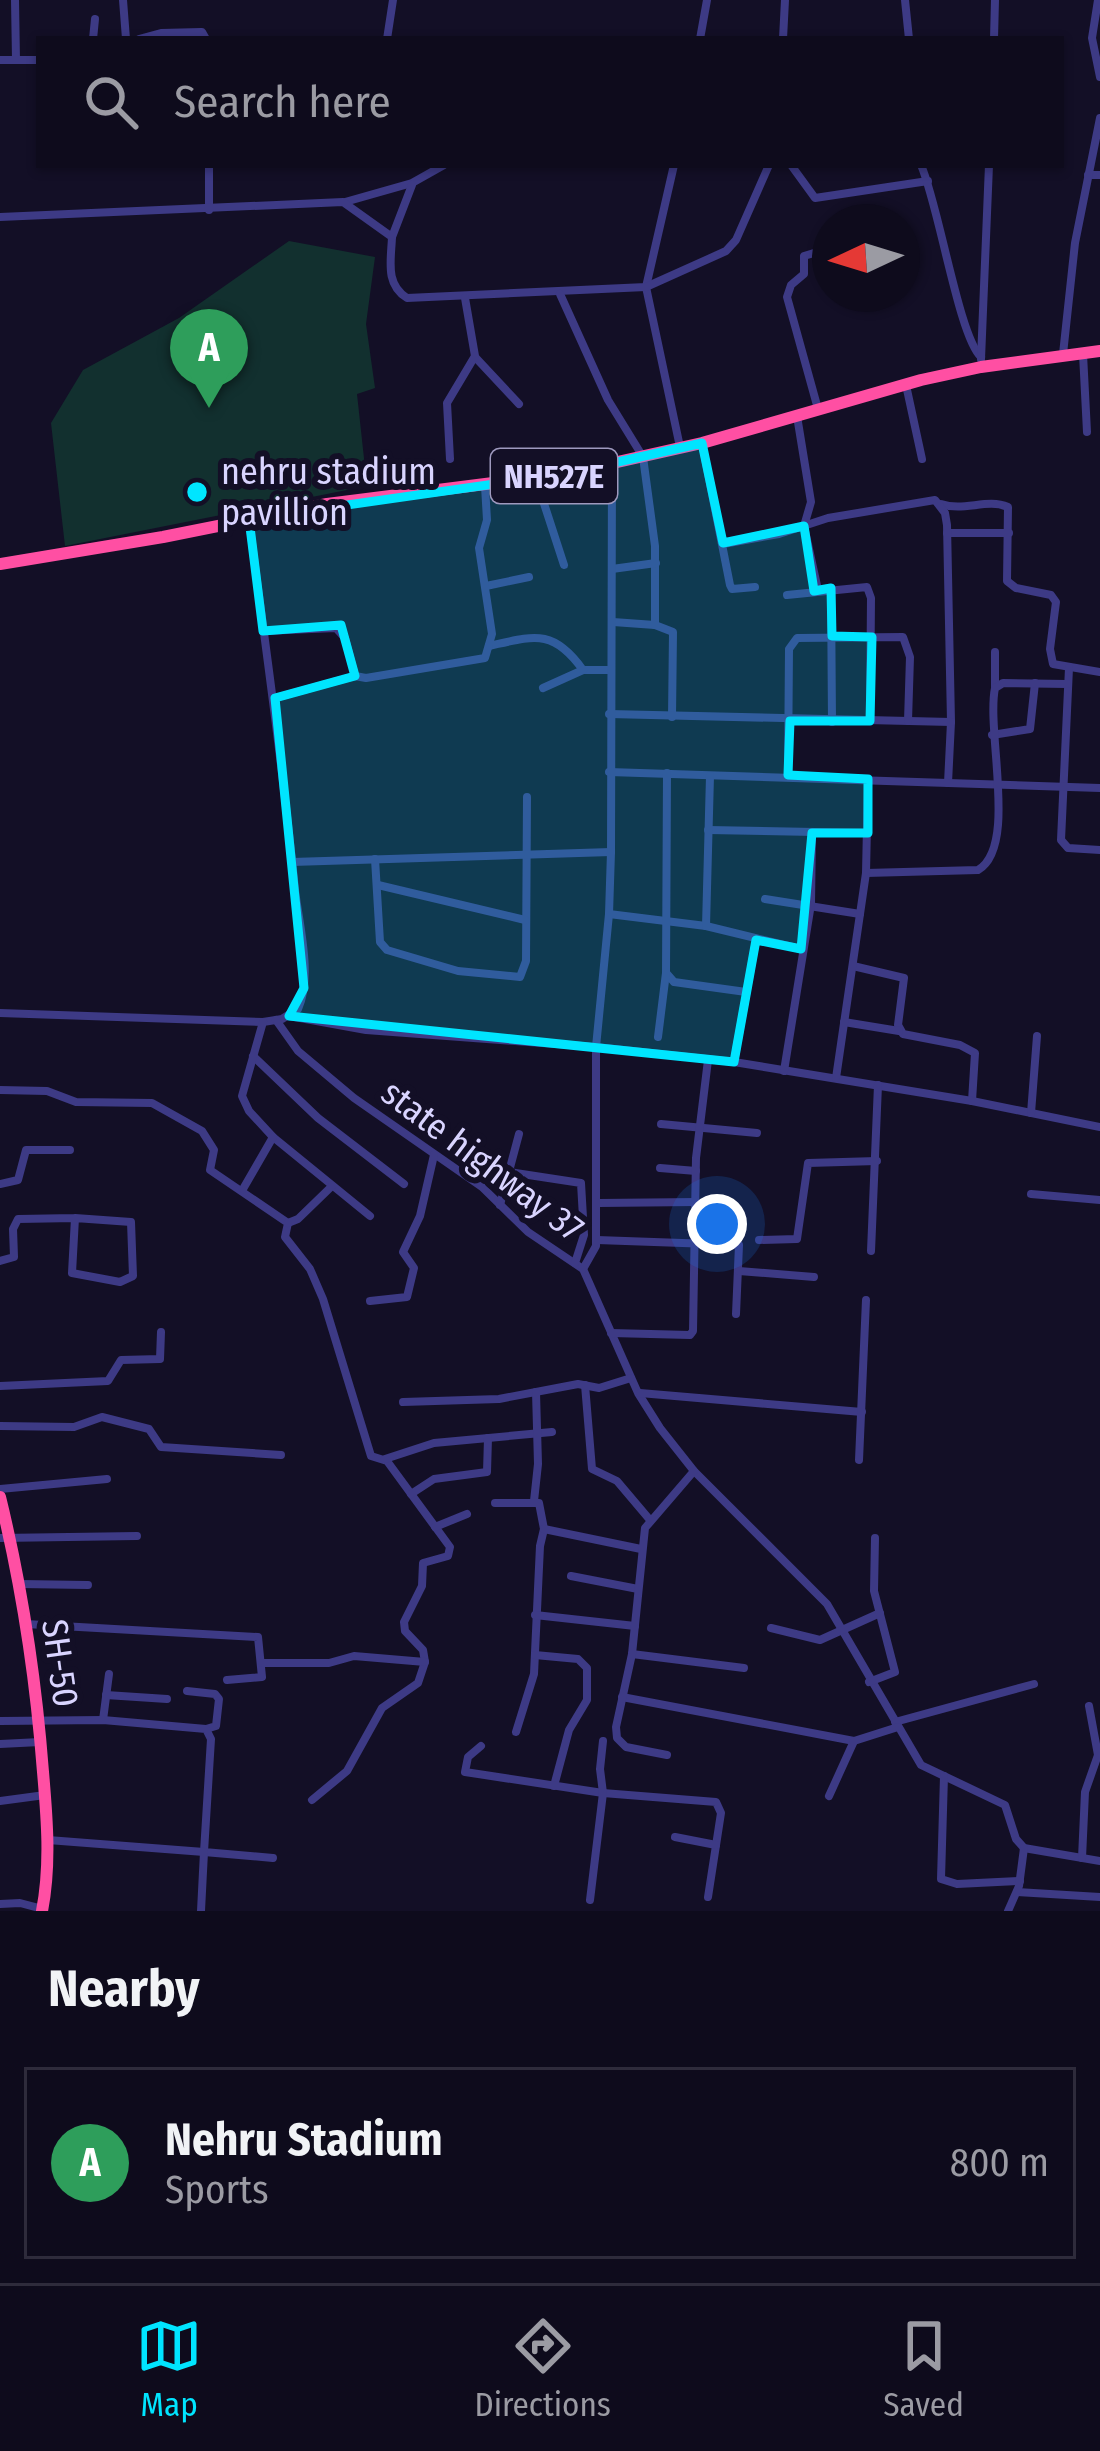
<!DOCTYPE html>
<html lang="en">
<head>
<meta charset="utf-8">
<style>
	:root { --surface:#0e0b1c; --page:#1c1929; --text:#f1f3f6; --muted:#9b9ba3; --line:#2e2b3b; --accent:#00e5ff }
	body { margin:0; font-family:"Fira Sans Condensed",sans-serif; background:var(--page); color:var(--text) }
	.compass { position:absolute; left:812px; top:204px; width:108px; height:108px; border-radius:50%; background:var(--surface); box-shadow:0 3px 9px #0004; rotate:266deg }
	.you { position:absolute; left:717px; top:1224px; width:42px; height:42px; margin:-30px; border:9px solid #fff; border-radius:50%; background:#1a73e8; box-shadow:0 0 0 18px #1a73e833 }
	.badge { display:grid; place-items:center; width:78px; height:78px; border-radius:50%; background:var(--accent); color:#fff; font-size:39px; font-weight:700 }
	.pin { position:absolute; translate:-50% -99px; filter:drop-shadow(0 3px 6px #0008) }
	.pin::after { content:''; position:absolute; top:63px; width:42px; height:36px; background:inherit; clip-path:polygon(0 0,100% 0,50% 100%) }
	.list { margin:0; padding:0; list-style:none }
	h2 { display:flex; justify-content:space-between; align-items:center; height:156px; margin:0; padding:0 48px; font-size:51px }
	h2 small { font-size:39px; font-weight:400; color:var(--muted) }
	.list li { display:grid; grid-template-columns:78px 1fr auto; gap:36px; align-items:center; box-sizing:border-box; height:192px; margin:0 24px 24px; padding:0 24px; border:3px solid var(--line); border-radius:0px }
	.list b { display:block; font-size:45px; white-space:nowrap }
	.list p { margin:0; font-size:39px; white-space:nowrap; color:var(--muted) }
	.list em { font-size:39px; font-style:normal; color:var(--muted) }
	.icon { flex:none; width:66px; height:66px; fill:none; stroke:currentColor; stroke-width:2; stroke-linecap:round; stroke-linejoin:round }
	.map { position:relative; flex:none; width:1100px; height:1911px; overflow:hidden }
	.search { position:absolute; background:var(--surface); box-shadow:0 3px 9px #0004; left:36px; right:36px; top:36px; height:132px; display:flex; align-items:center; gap:30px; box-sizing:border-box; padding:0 42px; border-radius:0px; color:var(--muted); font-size:45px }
	.sheet { height:372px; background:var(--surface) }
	nav { display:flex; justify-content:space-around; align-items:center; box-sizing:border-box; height:168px; border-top:3px solid var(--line); background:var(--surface); font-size:33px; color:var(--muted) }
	nav a { display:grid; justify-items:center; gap:6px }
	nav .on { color:var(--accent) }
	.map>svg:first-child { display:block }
</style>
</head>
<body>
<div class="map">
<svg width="1100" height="1911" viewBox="0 0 1100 1911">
	<rect width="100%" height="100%" fill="#130f26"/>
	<path fill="#12302f" d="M289,241l86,16 -9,67 9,64 -18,6 10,92 -302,60 -14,-123 32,-53 96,-52z"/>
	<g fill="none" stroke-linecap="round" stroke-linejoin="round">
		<g stroke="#3d3a85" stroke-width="8">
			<path d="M15,0l1,60"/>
			<path d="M123,0l3,39"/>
			<path d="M905,0l4,39"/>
			<path d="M1098,0l-6,38 8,39"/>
			<path d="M93,39l2,-20"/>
			<path d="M139,39l22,-6 41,-1 4,7"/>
			<path d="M387,39l6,-39"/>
			<path d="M700,39l7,-39"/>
			<path d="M783,39l2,-39"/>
			<path d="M994,39l1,-39"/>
			<path d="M0,60h39"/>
			<path d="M209,165v45"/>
			<path d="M674,165l-28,122 34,160"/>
			<path d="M791,165l24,33 113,-17"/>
			<path d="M921,165c18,41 38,172 60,192"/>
			<path d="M1088,175h12"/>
			<path d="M345,202l67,-19 32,-18"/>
			<path d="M0,217l343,-15 49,35c-1,24 -7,47 15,61l239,-11 80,-36 10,-11 33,-75"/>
			<path d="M392,237l20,-52"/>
			<path d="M560,294l48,106 35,57 12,89v79"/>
			<path d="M1063,354l12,-111 25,-125"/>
			<path d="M1083,354l4,78"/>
			<path d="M476,358l43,46"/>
			<path d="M981,359l8,-194"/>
			<path d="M906,385l16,74"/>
			<path d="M818,409l-31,-112 4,-12 13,-11v-18l23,-7"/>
			<path d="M797,416l14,86 -7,24 14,64"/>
			<path d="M702,443l28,142 2,4 23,-2"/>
			<path d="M450,459l-3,-56 28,-47 -10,-58"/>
			<path d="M536,479l28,86"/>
			<path d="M941,504c23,8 46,-6 67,3l-1,74 9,7 35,7 5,7 -6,47 3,15 47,8"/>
			<path d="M947,533h62"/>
			<path d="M723,544l56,-10 49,-16 107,-18 10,13 2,12 4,197 -3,61"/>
			<path d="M612,569l44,-6"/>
			<path d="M486,586l43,-9"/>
			<path d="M831,588l1,134"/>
			<path d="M787,595l80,-8 4,11 -1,123"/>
			<path d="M613,622l42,3 18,7 -1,85"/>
			<path d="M263,631l73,-3 9,10 10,38"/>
			<path d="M489,646c45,-10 64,-18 94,24h28"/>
			<path d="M1069,668l-8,172 7,8 32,2"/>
			<path d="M995,687v-35"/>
			<path d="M543,688l40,-18"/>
			<path d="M275,698l80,-22 11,2 119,-20 7,-24 -13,-86 8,-28 -2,-34"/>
			<path d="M609,714l342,8"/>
			<path d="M992,735l38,-6 5,-46"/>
			<path d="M609,772l491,16"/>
			<path d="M788,775l1,-126 8,-11 106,-1 7,20 -2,64"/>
			<path d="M708,830l160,3"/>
			<path d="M375,859l5,83 7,8 71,21 62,6 6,-16 1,-164"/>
			<path d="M292,862l319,-10"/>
			<path d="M866,873l112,-3c40,-23 8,-138 17,-182l8,-5 64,1"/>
			<path d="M378,885l147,35"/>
			<path d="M765,899l95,15"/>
			<path d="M609,914l97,12 95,23"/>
			<path d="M706,926l4,-150"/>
			<path d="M853,966l51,12 -6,47 5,9 57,11 15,8 -3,48"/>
			<path d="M667,974l7,8 72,10"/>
			<path d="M0,1013l263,9 19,-3 16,-10c15,-33 1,-84 -3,-119 -12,-124 -30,-247 -46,-370"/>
			<path d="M289,1016l77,14 230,17 138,15 238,39 128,26"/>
			<path d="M276,1020l22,31 56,47 128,89 46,45 55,37 55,124 22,35 34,43 133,133 94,161 84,40 11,34 8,9 76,13"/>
			<path d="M844,1022l55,9"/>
			<path d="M658,1037l8,-64 1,-200"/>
			<path d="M253,1056l65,62 86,66"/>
			<path d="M734,1062l22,-122"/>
			<path d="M784,1071l27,-167 1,-71"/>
			<path d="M836,1078l30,-205 2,-94"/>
			<path d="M0,1090l47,1 29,11 76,1 50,28 12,19 -4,20 78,53 -3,14 25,32 13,30 48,157 16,5 63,86 -2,9 -25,7 -1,23 -18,36 1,9 18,19 2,12 -7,21 -36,25 -35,63 -35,29"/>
			<path d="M1031,1113l6,-77"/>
			<path d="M661,1124l96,9"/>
			<path d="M273,1137l97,79"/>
			<path d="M660,1168l36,3"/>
			<path d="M509,1172l72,11 3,52 -9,28"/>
			<path d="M0,1184l18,-4 8,-30h44"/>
			<path d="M243,1189l30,-52 -24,-26 -7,-15 21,-74"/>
			<path d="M1031,1194l69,6"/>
			<path d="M599,1203l97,-1"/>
			<path d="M500,1205l19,-71"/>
			<path d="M288,1223l10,-4 34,-33"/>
			<path d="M597,1240l142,5 -3,69"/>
			<path d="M759,1240l38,-1 11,-76 69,-2"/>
			<path d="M871,1251l7,-166"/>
			<path d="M0,1261l14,-4 -1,-28 5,-10 57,-1 -3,55 48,9 13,-6 -2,-54 -56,-4"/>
			<path d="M583,1269l13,-23v-199l13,-133 2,-62 1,-387"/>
			<path d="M739,1271l75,6"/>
			<path d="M370,1301l37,-4 7,-29 -11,-16 17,-36 14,-61"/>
			<path d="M611,1333l79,2 3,-4 3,-173 12,-98"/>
			<path d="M585,1385l7,84 25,12 33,39"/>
			<path d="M0,1386l108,-5 13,-21 39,-1 1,-27"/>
			<path d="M640,1393l222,19"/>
			<path d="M403,1402l96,-3 79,-15 21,4 32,-10"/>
			<path d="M0,1426l74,1 28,-10 47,12 12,18 120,8"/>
			<path d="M385,1459l49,-16 118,-11"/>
			<path d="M859,1460l7,-160"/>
			<path d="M0,1489l107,-10"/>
			<path d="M411,1494l23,-15 53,-7 1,-34"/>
			<path d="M534,1501l4,-37 -2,-72"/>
			<path d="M495,1503h44l5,26 -4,17 -6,128 -18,58"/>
			<path d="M435,1527l32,-13"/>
			<path d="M544,1529l97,20"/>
			<path d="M0,1538l137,-2"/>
			<path d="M571,1576l67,13"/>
			<path d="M19,1584l69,1"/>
			<path d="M535,1615l100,11"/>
			<path d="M26,1624l232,13 4,40 -35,3"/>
			<path d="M771,1628l49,12 60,-27"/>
			<path d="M632,1654l112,14"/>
			<path d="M535,1655l43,4 9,9v32l-18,30 -15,56"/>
			<path d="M262,1663h67l25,-7 71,6"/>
			<path d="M869,1682l26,-10 -21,-81 1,-53"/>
			<path d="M187,1691l28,3 4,5 -3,27 -10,3"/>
			<path d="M106,1695l61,4"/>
			<path d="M622,1697l232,44"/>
			<path d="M103,1720l6,-46"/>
			<path d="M0,1721l103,-1 103,9 5,10 -7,113 69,6"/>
			<path d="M895,1722l139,-38"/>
			<path d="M0,1744l40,-2"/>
			<path d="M481,1746l-13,11 -3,15 138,21 113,9 5,11 -13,84"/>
			<path d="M667,1755l-41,-8 -9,-9 -1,-11 16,-73 13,-126 49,-57"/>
			<path d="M944,1776l-3,103 16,5 63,-3"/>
			<path d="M829,1796l25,-55 44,-14"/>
			<path d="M0,1801l45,-6"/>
			<path d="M675,1837l41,8"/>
			<path d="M48,1840l156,12 -3,59"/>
			<path d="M1082,1858l3,-66 13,-37 -9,-49"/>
			<path d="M1017,1892l83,5"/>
			<path d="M590,1900l13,-107 -3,-24 3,-28"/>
			<path d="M0,1904l20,-1 23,6"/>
			<path d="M1008,1911l11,-25 5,-38"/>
		</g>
		<g stroke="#ff4fa3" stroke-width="12">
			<path d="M0,564l163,-27 164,-33 237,-30 138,-31 219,-63 60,-13 119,-16"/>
			<path d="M0,1497c22,90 36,183 43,275 4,46 8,93 -1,139"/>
		</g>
	</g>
	<path fill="#00e5ff" fill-opacity="0.2" stroke="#00e5ff" stroke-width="9" stroke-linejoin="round" d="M702,443l21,100 81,-17 10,65 17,-3 1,48 40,1 -2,84h-80l-2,54 80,4v54h-56l-11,116 -45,-9 -22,122 -445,-46 15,-28 -29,-290 80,-22 -14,-51 -78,6 -14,-112 315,-45z"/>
	<circle fill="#00e5ff" stroke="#130f26" stroke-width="4.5" cx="197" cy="492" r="12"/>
	<g text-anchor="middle" stroke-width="12" stroke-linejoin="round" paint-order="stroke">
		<rect fill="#130f26" stroke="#9e99be" stroke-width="3" x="491" y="449" width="126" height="54" rx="9"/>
		<g font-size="33" font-weight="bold" fill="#d9d4ff">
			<text x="554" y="488">NH527E</text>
		</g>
		<g font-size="36" fill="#d9d4ff" stroke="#130f26" text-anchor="start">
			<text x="221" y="484">nehru stadium<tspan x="221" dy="41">pavillion</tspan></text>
		</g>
		<g font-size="36" fill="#d9d4ff" stroke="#130f26">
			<text transform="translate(483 1160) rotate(37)" y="13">state highway 37</text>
			<text transform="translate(61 1663) rotate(82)" y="13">SH-50</text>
		</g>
	</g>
</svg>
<svg class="compass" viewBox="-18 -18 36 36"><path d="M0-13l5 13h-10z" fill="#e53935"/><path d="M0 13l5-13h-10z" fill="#9b9ba3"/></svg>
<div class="you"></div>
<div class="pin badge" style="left:209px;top:408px;background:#2e9e5b">A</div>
<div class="search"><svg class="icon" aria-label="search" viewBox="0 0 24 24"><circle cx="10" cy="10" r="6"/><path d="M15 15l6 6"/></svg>Search here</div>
</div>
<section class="sheet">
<h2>Nearby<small></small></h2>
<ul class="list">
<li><span class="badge" style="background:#2e9e5b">A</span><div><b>Nehru Stadium</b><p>Sports</p></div><em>800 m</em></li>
</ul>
</section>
<nav>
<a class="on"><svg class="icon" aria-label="map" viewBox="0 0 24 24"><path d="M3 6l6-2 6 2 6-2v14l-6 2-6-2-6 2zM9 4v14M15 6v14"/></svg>Map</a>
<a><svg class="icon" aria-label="directions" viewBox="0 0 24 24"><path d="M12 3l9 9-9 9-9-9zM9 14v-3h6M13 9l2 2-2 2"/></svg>Directions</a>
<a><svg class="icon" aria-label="saved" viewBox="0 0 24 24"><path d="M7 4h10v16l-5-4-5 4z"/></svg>Saved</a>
</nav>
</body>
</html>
